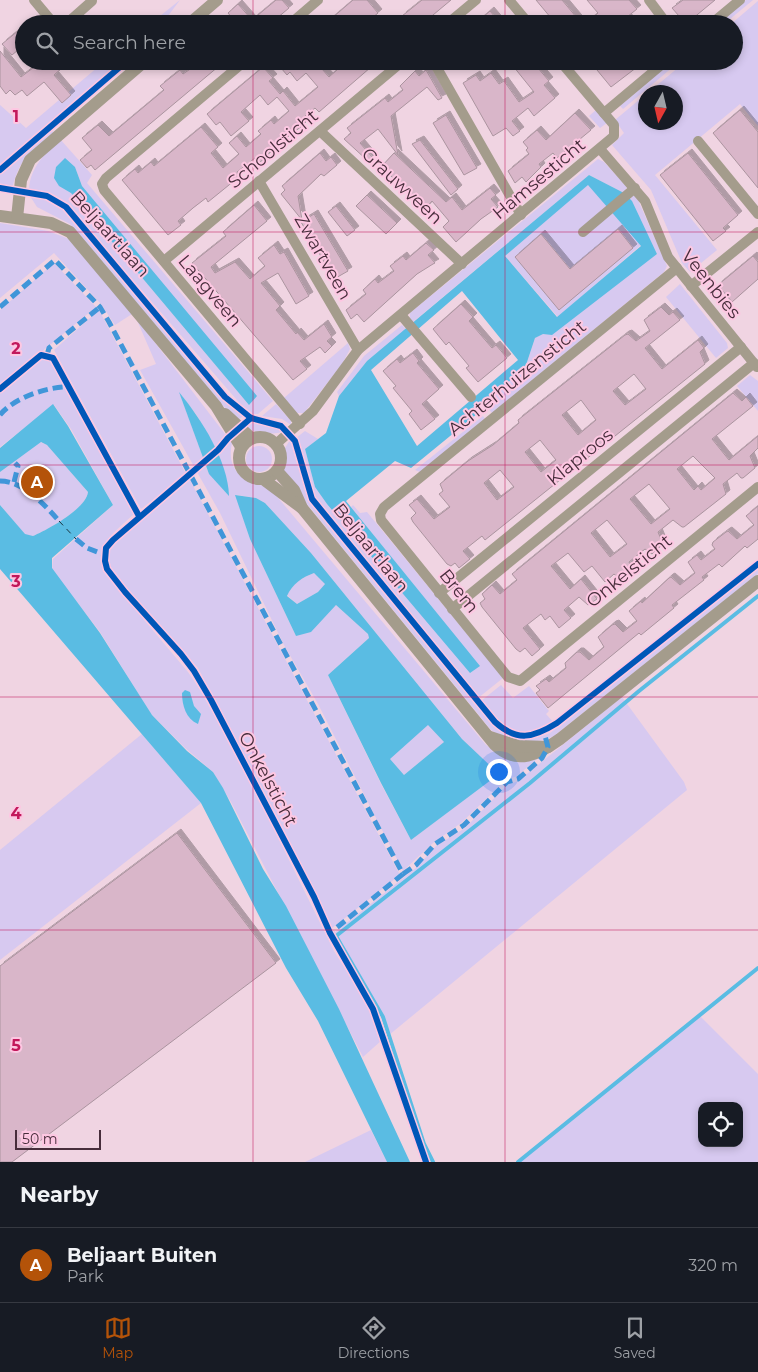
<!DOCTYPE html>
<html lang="en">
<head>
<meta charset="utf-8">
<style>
	:root { --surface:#171b24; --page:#242831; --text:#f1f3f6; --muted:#9ea1a6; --line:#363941; --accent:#b45309 }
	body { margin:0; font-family:Montserrat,sans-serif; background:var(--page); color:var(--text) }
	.controls { position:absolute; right:15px; bottom:15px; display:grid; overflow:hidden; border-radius:10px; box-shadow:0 2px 8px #0003 }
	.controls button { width:45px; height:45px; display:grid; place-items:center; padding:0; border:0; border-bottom:1px solid var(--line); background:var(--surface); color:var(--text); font:25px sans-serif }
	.compass { position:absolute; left:638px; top:85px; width:45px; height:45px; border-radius:50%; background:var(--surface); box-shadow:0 2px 8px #0003; rotate:188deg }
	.scale { position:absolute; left:15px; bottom:12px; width:86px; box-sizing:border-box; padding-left:5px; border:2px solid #472d3b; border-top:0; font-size:14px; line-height:18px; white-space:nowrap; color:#472d3b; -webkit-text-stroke:4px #fdc7e2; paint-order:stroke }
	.you { position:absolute; left:498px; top:771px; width:18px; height:18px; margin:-12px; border:4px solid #fff; border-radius:50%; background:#1a73e8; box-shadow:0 0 0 8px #1a73e833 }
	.badge { display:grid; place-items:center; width:32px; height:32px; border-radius:50%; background:var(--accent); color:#fff; font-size:16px; font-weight:700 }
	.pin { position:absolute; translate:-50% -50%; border:2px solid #fff; box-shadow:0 1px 5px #0006 }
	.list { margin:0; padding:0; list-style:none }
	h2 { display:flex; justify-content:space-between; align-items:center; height:65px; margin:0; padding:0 20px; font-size:21px }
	h2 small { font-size:16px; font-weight:400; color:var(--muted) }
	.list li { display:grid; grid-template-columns:32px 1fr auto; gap:15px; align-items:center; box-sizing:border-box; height:75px; padding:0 20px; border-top:1px solid var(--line) }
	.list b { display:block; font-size:19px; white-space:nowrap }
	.list p { margin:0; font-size:16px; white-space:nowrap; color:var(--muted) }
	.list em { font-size:16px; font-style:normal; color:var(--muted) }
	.icon { flex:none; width:28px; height:28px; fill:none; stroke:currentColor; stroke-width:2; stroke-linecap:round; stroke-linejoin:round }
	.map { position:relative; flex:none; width:758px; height:1162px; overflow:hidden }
	.search { position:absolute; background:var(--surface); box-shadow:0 2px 8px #0003; left:15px; right:15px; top:15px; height:55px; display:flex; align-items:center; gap:12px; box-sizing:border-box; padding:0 18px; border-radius:28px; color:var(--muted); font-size:19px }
	.sheet { height:140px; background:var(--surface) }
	nav { display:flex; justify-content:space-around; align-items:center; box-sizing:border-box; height:70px; border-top:1px solid var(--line); background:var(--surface); font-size:14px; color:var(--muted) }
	nav a { display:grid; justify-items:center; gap:2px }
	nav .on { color:var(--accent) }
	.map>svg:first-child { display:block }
</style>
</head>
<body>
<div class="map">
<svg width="758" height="1162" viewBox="0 0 758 1162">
	<defs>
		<filter id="shadow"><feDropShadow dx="4" dy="-4" stdDeviation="0" flood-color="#0004"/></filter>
	</defs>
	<rect width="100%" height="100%" fill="#f0d4e2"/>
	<g fill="#d7c9f0" fill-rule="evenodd">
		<path d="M180,0l-18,24h-12z"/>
		<path d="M746,0h7l-29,24h-6z"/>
		<path d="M758,1v125l-18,-22 -85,71 62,75 -27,22 -8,-9 -31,-73 -39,-45 12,-12 -9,-13 30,-25 1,27h30v-30h-27l37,-31h48v-37h-3z"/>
		<path d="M105,61h18l-123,103v-59l26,23z"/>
		<path d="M673,61h7l-57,48 -3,-3z"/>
		<path d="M596,110l11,13 -7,5 -11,-12z"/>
		<path d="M50,129l4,4c-24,20 -34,24 -42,56l-7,-1 -5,-5v-10z"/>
		<path d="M60,139l32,36 -5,8 186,218 -15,13h-9l-182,-210 -21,-11 -17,-3c1,-23 16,-36 31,-51zM75,167l7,19 167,219 -178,-212z"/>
		<path d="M598,159l6,3 23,25 -3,6 -35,-18 -176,147 -3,-3v-6z"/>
		<path d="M588,184l53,61 -83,72 -53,-61z"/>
		<path d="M634,195l4,5 29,66 -3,6 -172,141 -8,-10 41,-35 10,-30 122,-84 -28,-56z"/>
		<path d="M30,196l17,3 14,9 163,191 19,17 -5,4 -17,-16 -151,-180 -33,-17z"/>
		<path d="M0,223l48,8 21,8 63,75 -17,11 -14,-21 -47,-51 -54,45z"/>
		<path d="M54,263l42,44 -96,79v-76z"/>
		<path d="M680,284l47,59 1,5 -12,10 -50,-61z"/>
		<path d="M99,310l87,164 -45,35 -87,-159z"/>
		<path d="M136,318l96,125c-6,28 11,39 37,44l217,258c16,12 32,17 51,14l-20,17 -11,4 -45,43 -28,20 -30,28 -85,-167 -34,-59 -64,-132 -80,-143 16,-6zM180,394c27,32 29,38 29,80zM236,495l20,3 9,5 46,50 151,186 36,35 -87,66 -30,-56 -53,-109 41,-37 -1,-4 -32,-29 -40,31 -46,-97z"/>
		<path d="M402,325l4,4 -39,32 -28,35 -2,-4 27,-36z"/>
		<path d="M348,343l2,6 -8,15 -38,49h-7l-13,-15z"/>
		<path d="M47,357l5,2 82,155c-19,18 -37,28 -31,57l85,101 13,19 52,96 81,164 34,54 14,35 -19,17 -132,-255 -18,-30 -29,-25 -33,-33 -51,-82 -48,-62 1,-11 60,-54 -42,-76 -17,-24 -54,42v-54l39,-34z"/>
		<path d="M750,375l8,6v30l-21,-25z"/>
		<path d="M276,404l15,17v4l-9,-6 -20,-3z"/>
		<path d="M483,416l2,3 -65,53 -5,-2z"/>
		<path d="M250,421l26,5 6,6c-13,3 -27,2 -38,-6z"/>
		<path d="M305,431l13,8 -13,10 10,38 12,17 144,168 8,-6 -128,-159 2,-2 7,8 7,-1 136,166 -25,20 -161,-197 -4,-5 -17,-58z"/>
		<path d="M290,440l19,61 181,221c18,18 36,20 60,11l208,-165v6l-204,162c-21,10 -44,7 -63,-6l-193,-237 -15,-20 2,-25z"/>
		<path d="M40,442l7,3 41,47c-2,17 -41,38 -55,44l-8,-1 -25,-30v-33z"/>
		<circle cx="259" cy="459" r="13"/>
		<path d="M190,480l210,395 -69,54 -133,-261 -81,-89c-7,-12 -12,-19 -7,-32z"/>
		<path d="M314,573l11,11 -7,8 -21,12 -10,-9c5,-11 16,-18 27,-22z"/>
		<path d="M501,685l12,13 16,-12 20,25 -3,3 8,9c-35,21 -51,6 -73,-22z"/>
		<path d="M622,697l62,85 3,8 -298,245 -14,-34 -42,-67 84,-67 19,-21 29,-18 42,-43 11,-4z"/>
		<path d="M428,724l16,18 -40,33 -15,-16z"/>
		<path d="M142,734l59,69 -201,157v-110z"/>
		<path d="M699,1015l59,59v88h-239zM702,1106h37v37h-37z"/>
		<path d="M371,1130l16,32h-82z"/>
	</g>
	<g fill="#5abce3" fill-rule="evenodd">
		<path d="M65,158l10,9 7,19 175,210 -8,9 -178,-212 -12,-7 -5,-8 2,-11z"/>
		<path d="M589,175l35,18 8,8 25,53 -105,81 -9,-1 -8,4 -10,30 -51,43 3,3 -66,54 -16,-7 -49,40 134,165 -10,7 -143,-169 -12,-17 -10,-38 21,-16 13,-37 28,-35zM588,185l53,61 -84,71 -52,-61zM462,291l56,69 -101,86 -46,-76z"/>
		<path d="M179,392c23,28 49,69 50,104l-20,-22z"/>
		<path d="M53,404l15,22 45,79 -61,53v10l48,65 52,82 35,36 26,21 10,16 40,81 23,37 53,103 71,153h-23l-69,-141 -32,-53 -85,-165 -201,-234v-64l25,29 8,2c14,-6 53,-27 55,-44l-41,-47 -6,-3 -41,30v-24z"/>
		<path d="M235,495l21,3 9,5 46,50 151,186 37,35 -88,66 -30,-57 -53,-108 41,-37 -1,-4 -32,-29 -25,27 -15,4 -46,-97zM314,573l11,11 -7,8 -21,12 -10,-8c5,-12 16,-19 27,-23zM428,725l16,17 -40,33 -14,-16z"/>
		<path d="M185,690l5,2 4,14 7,8 -3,10c-12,-5 -16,-19 -16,-31z"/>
	</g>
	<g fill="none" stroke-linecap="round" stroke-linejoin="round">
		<g stroke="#5abce3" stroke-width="4">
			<path d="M433,1162l-9,-18 -41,-127 -47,-81 194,-153 109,-92 119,-95"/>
			<path d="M518,1162l240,-194"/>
		</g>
		<path stroke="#1a3642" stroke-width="1" stroke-dasharray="6 5" stroke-linecap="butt" d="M59,521l17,18"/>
	</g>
	<g fill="#d9b6c9" stroke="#ab949f" fill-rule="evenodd" filter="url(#shadow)">
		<path d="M276,0h6l7,8 -19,16h-33l-9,-11 10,-9 14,16z"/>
		<path d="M353,0h14l11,13 -13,11h-40z"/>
		<path d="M422,0h29l-24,20 4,4h-34l7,-6 -2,-2z"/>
		<path d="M536,0h26l20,24h-26z"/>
		<path d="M587,0h42l8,9 -10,8 5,7h-47l13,-11z"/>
		<path d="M683,0h32l-29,24 -14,-16z"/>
		<path d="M490,11l11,13h-26z"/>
		<path d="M24,26v19l-12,10 -10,-11z"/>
		<path d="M0,51l21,26 21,-16h28l-16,14 17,20 -9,8 -18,-21 -17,14 -5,-6 -7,5 -5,-5 -4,4 -6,-8z"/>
		<path d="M202,61h23l-130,109 -4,-5 -4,3 -7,-8 12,-10 -10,-12 16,-13 11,11 55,-46 -4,-4 20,-16 3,4z"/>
		<path d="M275,61h40l14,16 18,-16h31l-59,51 -4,-4 -17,14 4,4 -29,22 -7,9 -7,6 -4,-5 -18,14 3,4 -11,9 -21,17 -2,-4 -13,10 -15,13 3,4 -13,10 -46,-55 13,-11 3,4 13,-11 3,4 47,-39 17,20 -7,6 12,15 16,-14 -10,-11 8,-7 9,11 15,-13 -3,-3 13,-11 3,4 15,-13 -12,-14 -9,8 -8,-10 -19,17 8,9 -18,15 -11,-14 -4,3 -9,-11 56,-47 10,11 -4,3 11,13 3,-3 12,15 23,-19 -12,-14 -9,8 -7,-9 -3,3z"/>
		<path d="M509,61h23l17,20 -5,4 11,13 -21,18 -6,-8 -16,13 8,10 -7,5 -7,-8 -13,8 -30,-53 13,-8 4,6 11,-8 8,11 5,-3 15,21 15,-10z"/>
		<path d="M607,61h38l-34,26 -14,-17z"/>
		<path d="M426,70l16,28 -4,2 -11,-13 -36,29 7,39 -20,-26 -18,14 12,14 -4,4 -24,-22 7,-6 -4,-5 38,-30 3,4 15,-12 -3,-4 15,-15 4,5z"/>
		<path d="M740,110l18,22v56l-45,-55z"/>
		<path d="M575,113l16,17 -34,28 -4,-5 -14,11 2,3 -15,15 -4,-5 -7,6 -7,-12 21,-17 -3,-4 2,-2 -5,-6 14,-12 9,10z"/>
		<path d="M446,115l31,53 -13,7 -31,-52z"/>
		<path d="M420,140l38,49 -7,6 -39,-51z"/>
		<path d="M320,153l6,8 5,-4 6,8 -13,11 -3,-2 -23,22 4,24 -21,-26 4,-4 -3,-4z"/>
		<path d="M394,153l52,49 6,-5 10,13 28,-22 6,7 -5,4 7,8 -17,12 -25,23 -13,-15 6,-6 -17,-20 -6,7 -45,-41z"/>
		<path d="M688,153l50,62 -15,13 3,3 -13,10 -53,-66z"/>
		<path d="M367,195l30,28 -11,11 -30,-28z"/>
		<path d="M254,205l13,16 -56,46 4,6 20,-11 15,17 15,-13 -7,-8 16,-13 6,9 4,-2 25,44 -13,8 -18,-31 -17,10 19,23 -4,4 20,24 1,-2 7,8 20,-16 8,13 -5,4 5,5 -7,7 -5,-6 -20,14 7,8 -14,11 -101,-117 34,-27 -3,-4z"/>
		<path d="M336,206l19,24 -8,6 -19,-24z"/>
		<path d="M314,214l34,57 -14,8 -33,-57z"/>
		<path d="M618,229l15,19 -74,62 -44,-53 26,-23 29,35z"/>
		<path d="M426,243l8,7 -6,5 7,8 -2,1 -16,10 -53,48 -7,-8 -6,5 -5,-9 20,-16 -3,-4 12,-11 3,4 16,-12 -4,-5 13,-10 3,4z"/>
		<path d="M753,256l5,6v17l-26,23 -14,-17z"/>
		<path d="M461,304l12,13 -4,4 11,13 12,14 4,-3 11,13 -29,24 -12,-14 3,-2 -20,-24 -3,3 -13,-16z"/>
		<path d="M661,307l8,8 4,-3 7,8 -35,28 17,21 36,-29 6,8 -4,4 5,12 -220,176 -3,-4 -19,15 7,8 -11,9 -4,-5 -4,3 -4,-2 -34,-42 -2,-4 5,-5 -7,-8 8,-6 17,20 16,-12 -11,-13 4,-3 -3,-7 28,-23 25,-16 26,-22 -1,-3 107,-85 3,-1 8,7 14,-10 -6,-11zM634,374l12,15 -21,16 -12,-14zM581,400l15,20 -18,15 -16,-20zM540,440l16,20 -15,12 -16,-20zM500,470l14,17 -17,13 -13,-17z"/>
		<path d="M413,353l6,8 -2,2 22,26 -17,15 13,15 -14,11 -12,-16 3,-3 -19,-23 3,-2 -13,-15 14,-12 3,4z"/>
		<path d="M733,393l9,8 4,-4 7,9 -41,33 17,21 29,-24v12l-8,8 5,12 -12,10h-2l-4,-5 -14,11 3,10 -42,33h-2l-9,-7 -15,12 5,12 -11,10 -7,-5 -16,13 3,7 -12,10 -6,-5 -9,8 -13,-16 -8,6 -16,-19 -17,13 19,23 11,-10 16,20 -9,6 -9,-8 -15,13 7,8 -12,10 -9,-12 -5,4 -4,-6 -18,14 17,21 -8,7 -7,-8 -5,4 -4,-3 -34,-42 -2,-4 5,-4 -3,-5 10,-9 8,9 17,-14 -5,-6zM693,456l22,22 -14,12 -3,-4 -4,4 -17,-21zM649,484l21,25 -19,15 -21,-25zM607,520l20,24 -17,13 -19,-24z"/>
		<path d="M758,506v33l-11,9 -2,-2 -23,21 -3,-3 -17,13 2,3 -32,25 2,3 -33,27 -2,-2 -91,75 -12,-15 4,-3 -4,-4 10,-7 3,3 17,-14 -1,-5 12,-11h3l9,8 15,-13 -6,-10 14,-12 3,-1 8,8 14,-11 -8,-10 12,-10 1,2 27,-25 2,-1 9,8 15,-12 -7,-11 9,-7 4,5 14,-11 -3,-4 1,-3 13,-10 2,-1 9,8 17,-14 -8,-9z"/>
		<path d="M177,833l99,130 -264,199h-12v-196z"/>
	</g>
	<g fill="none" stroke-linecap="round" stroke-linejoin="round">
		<g stroke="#a49c8c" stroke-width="10">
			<path d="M34,0l20,24"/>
			<path d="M509,0l20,24"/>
			<path d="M649,0l18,24"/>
			<path d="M66,24l26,-23"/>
			<path d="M290,24l28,-24"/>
			<path d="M447,24l29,-24"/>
			<path d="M711,24l29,-24"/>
			<path d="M245,61l-139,117 -4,6 2,6 196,234"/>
			<path d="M433,61l88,154"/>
			<path d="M604,113l62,-52"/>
			<path d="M320,131l142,133"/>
			<path d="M698,141l60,73"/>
			<path d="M600,149l45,52 23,56 89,110"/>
			<path d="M259,181l99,169"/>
			<path d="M583,232l52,-44"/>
			<path d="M164,261l239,-200"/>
			<path d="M677,268l-293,239 -4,7 1,6 127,157 12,4 238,-194"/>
			<path d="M691,286l67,-54"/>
			<path d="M401,315l70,82"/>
			<path d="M276,444l37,-33 45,-61 256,-214v-11l-54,-64"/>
			<path d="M439,593l302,-246"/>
			<path d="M452,609l302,-246"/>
		</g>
		<g stroke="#a49c8c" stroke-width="12">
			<path d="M189,24l28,-24"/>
			<path d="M0,216l51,7 19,9 146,174 25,41"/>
			<path d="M17,218l4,-38 9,-20 115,-99"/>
			<path d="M225,414l26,24"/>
			<circle cx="260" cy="458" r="21"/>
			<path d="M277,471l17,19 8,18 193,237c22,21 44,9 65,-6l198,-158"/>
			<path d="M263,479l39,29"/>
			<path d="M490,737l28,9 30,1"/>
		</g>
		<g stroke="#4096d9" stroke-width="5" stroke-dasharray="10 5" stroke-linecap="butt">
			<path d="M0,307l55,-47 45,47 9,15 294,552 -73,59"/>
			<path d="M47,355l2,-7 51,-41"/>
			<path d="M0,415c13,-17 49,-29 69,-28"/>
			<path d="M0,481c23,0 44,23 59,40"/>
			<path d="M14,482l4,-16 -3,-3"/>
			<path d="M76,539l11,9 18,7"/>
			<path d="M403,874l13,-9 19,-21 29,-19 43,-43 11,-3 24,-21 6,-11 -4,-15"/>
		</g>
		<defs>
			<g id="cycleway">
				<path d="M0,170l127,-109"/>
				<path d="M0,188l47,8 19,11 159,190 26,21 30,8 14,15 17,58 183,223c22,20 38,16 62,1l201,-159"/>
				<path d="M0,389l41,-34 12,3 86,158"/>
				<path d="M251,418l-23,20 -10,12 -105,90 -7,8 -1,13 2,8 18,23 56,62 13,17 17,29 103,197 16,36 43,76 53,153"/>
			</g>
		</defs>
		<use href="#cycleway" stroke="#fdc7e2" stroke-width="9"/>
		<use href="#cycleway" stroke="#0057b8" stroke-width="6"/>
	</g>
	<path fill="none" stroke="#c2185b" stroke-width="1" stroke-opacity="0.55" d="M253,0v24M505,0v24M253,61v1101M505,61v1101M0,232h758M0,465h758M0,697h758M0,930h758"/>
	<g text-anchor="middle" stroke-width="4" stroke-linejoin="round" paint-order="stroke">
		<g font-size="18" fill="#472d3b" stroke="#fdc7e2">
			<text transform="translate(273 149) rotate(-40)" y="6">Schoolsticht</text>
			<text transform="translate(539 179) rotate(-40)" y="6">Hamsesticht</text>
			<text transform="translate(402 186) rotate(43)" y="6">Grauwveen</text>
			<text transform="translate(110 234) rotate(48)" y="6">Beljaartlaan</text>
			<text transform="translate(323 257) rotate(60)" y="6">Zwartveen</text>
			<text transform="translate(711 284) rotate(51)" y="6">Veenbies</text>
			<text transform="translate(210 291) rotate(50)" y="6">Laagveen</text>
			<text transform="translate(517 378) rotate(-39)" y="6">Achterhuizensticht</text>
			<text transform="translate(580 457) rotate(-39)" y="6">Klaproos</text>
			<text transform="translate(371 548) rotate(51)" y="6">Beljaartlaan</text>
			<text transform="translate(629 571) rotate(-39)" y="6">Onkelsticht</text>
			<text transform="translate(459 591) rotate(51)" y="6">Brem</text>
			<text transform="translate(268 779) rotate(62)" y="6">Onkelsticht</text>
		</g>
	</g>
	<g font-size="16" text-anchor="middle" font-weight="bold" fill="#c2185b" stroke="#fdc7e2" stroke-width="4" stroke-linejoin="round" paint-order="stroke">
		<text x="16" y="122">1</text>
		<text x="16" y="354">2</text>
		<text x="16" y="587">3</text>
		<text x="16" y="819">4</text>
		<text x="16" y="1051">5</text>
	</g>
</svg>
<div class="controls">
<button><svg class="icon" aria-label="locate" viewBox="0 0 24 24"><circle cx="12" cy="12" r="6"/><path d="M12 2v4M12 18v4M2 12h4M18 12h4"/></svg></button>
</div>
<svg class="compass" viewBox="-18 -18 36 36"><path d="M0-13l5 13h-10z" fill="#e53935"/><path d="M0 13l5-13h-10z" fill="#9ea1a6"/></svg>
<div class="scale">50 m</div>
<div class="you"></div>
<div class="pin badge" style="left:37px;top:482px">A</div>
<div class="search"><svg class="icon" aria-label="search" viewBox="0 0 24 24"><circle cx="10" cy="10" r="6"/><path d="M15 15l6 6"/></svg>Search here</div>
</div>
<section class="sheet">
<h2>Nearby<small></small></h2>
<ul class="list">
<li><span class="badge">A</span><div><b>Beljaart Buiten</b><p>Park</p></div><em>320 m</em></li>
</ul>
</section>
<nav>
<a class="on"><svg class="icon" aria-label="map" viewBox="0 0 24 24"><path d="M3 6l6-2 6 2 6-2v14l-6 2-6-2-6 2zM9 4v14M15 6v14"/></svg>Map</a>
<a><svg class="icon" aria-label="directions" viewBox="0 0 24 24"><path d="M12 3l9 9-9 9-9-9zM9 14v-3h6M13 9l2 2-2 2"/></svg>Directions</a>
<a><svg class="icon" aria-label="saved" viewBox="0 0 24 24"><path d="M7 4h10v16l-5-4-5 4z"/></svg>Saved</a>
</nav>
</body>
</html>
